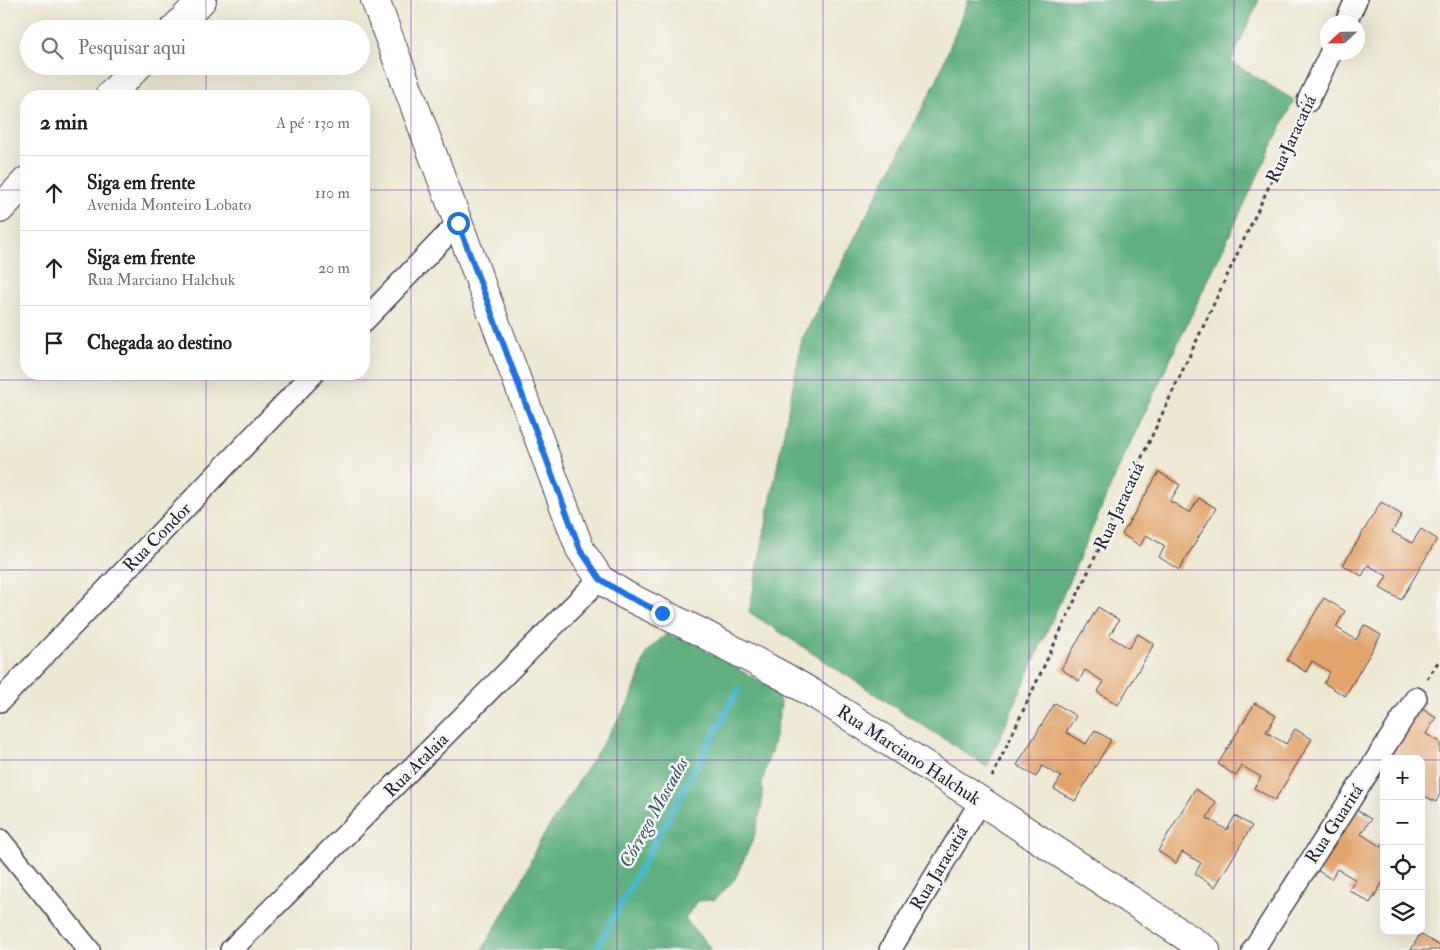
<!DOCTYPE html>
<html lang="pt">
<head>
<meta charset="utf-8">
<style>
	:root { --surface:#fff; --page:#f2f2f2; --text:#222; --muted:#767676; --line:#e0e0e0 }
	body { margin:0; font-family:"IM FELL Double Pica",serif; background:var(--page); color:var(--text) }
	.controls { position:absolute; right:15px; bottom:15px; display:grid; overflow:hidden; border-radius:10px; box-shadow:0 5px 20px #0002 }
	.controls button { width:45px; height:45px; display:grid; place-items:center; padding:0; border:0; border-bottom:1px solid var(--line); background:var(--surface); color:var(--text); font:25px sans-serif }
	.compass { position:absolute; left:1320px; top:15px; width:45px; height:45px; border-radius:50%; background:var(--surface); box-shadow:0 5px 20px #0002; rotate:248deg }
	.stop { position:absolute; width:15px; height:15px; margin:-11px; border:4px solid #1a73e8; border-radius:50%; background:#fff }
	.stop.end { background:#1a73e8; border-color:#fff; box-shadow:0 1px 5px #0008 }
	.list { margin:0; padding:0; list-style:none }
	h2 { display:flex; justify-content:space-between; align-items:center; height:65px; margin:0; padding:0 20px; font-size:21px }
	h2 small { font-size:16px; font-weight:400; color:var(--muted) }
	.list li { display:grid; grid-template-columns:32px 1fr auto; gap:15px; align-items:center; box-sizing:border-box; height:75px; padding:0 20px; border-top:1px solid var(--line) }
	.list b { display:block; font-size:19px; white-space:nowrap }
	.list p { margin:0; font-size:16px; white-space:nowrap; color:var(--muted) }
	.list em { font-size:16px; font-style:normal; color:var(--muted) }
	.icon { flex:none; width:28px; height:28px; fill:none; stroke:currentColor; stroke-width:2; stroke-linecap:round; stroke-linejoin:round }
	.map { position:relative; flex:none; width:1440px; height:950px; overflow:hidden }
	.search { position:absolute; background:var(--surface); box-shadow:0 5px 20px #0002; left:20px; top:20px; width:350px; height:55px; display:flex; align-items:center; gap:12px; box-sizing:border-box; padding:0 18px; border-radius:28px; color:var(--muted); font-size:19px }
	.panel { position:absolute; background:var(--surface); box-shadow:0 5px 20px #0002; left:20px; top:90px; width:350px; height:290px; border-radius:20px }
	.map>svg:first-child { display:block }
</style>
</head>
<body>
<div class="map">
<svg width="1440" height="950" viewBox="0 0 1440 950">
	<rect width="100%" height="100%" fill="#f6f6f2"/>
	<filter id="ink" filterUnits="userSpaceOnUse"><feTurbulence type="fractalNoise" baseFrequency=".02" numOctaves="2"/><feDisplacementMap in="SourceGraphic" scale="10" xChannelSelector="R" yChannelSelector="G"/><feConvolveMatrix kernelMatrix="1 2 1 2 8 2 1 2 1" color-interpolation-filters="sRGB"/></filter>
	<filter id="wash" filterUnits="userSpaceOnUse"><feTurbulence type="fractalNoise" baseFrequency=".0096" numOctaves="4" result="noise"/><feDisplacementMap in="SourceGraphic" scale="20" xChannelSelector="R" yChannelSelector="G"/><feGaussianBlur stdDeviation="1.12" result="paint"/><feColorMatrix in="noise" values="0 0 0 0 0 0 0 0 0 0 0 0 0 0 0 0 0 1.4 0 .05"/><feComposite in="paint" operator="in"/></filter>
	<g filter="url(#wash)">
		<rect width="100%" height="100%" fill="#ede8d1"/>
		<g fill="#5eb07e" stroke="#40695c">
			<path d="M968,0h291l-28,62 63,38 -167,350 -140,317 -238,-155 53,-273 134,-257z"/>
			<path d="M666,634l26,9 83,47 6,15 -6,32 -13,45v23l-8,32 -19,42 -20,21 -18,1 -12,18 23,26 3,5h-229l40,-69 15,-35 94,-147 16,-48z"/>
		</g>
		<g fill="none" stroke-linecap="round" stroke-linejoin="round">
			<path stroke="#4eb8cb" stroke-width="7" d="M596,950l142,-260"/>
		</g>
		<g id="blocks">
			<g fill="#e3a46b">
				<path d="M1159,472l21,13 -10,16 20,12 9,-15 17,10 -37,62 -20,-13 6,-11 -19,-11 -6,11 -18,-12z"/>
				<path d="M1381,502l21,13 -10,17 20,11 9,-14 16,10 -36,61 -21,-12 7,-12 -19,-11 -6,11 -19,-11z"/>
				<path d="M1324,598l21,13 -9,16 20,13 8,-15 17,10 -36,61 -21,-13 6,-11 -18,-11 -6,11 -19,-12z"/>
				<path d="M1098,607l21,13 -10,16 20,12 9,-14 16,10 -36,61 -21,-13 7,-10 -19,-12 -6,11 -18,-12z"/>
				<path d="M1055,703l21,13 -10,16 20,12 9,-14 16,10 -36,61 -21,-12 7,-12 -19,-11 -6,11 -19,-12z"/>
				<path d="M1255,703l21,13 -10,16 20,12 9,-15 17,10 -37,61 -21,-12 7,-11 -19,-11 -6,10 -18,-12z"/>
				<path d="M1415,704l21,14 -10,16 14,8v52l-4,8 -15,-8v-35h-37v11l-6,-4z"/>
				<path d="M1195,789l21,13 -9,16 20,12 8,-14 17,10 -37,61 -20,-13 6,-11 -19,-11 -6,11 -18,-12z"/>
				<path d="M1350,806l21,13 -10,15 20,13 3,-5v38l-14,23 -21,-13 7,-10 -19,-11 -6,10 -19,-12z"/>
				<path d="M1420,934l20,12 -1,4h-28z"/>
			</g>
		</g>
	</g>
	<g filter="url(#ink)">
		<use href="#blocks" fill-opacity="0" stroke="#404052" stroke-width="1"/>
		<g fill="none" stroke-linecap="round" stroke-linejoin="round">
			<defs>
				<g id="street">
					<path d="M1346,22l10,-22"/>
					<path d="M1308,101l23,-49"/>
					<path d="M364,321l94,-98"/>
					<path d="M0,701l313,-327"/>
					<path d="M0,840l89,110"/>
					<path d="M231,950l369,-371"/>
					<path d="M890,950l91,-149"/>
					<path d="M1253,950l163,-252"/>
				</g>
				<g id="secondary">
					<path d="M375,0l205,549 20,30 25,16 75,37 83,44 36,21 162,104 225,149"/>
					<path d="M174,29l28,-29"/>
					<path d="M109,96l29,-30"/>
					<path d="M0,209l26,-28"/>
				</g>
			</defs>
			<use href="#street" stroke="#404052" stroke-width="24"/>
			<use href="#secondary" stroke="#404052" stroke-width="30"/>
			<g stroke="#404052" stroke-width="3" stroke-dasharray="4 4" stroke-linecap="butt">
				<path d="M1427,679l13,-20"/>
				<path d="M992,777l308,-657"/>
			</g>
			<use href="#street" stroke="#fff" stroke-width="21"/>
			<use href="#secondary" stroke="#fff" stroke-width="28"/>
		</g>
	</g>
	<g fill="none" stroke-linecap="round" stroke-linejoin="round" filter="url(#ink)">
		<path stroke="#1a73e8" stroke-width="6" d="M458,223l122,326 20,30 25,16 37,18"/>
	</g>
	<path fill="none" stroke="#7b2cbf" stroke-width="1" stroke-opacity="0.55" d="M206,0v29M411,0v950M617,0v950M823,0v950M1029,0v950M1234,0v950M206,66v30M0,190h26M364,190h1076M206,374v576M0,380h1440M0,570h1440M0,760h1384M1421,760h19"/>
	<g text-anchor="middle" stroke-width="5" stroke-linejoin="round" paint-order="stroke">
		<g font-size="18" fill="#22223b" stroke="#f6f6f2">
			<text transform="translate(1291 139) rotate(-65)" y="6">Rua Jaracatiá</text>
			<text transform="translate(1119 506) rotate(-65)" y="6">Rua Jaracatiá</text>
			<text transform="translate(157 537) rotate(-46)" y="6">Rua Condor</text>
			<text transform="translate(909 755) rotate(33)" y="6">Rua Marciano Halchuk</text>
			<text transform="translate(416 765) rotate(-45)" y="6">Rua Atalaia</text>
			<text transform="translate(1334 824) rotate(-57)" y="6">Rua Guaritá</text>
			<text transform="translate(939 868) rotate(-59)" y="6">Rua Jaracatiá</text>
		</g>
		<g font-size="19" font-style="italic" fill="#31566d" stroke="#f6f6f2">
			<text transform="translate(653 812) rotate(-61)" y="7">Córrego Moscados</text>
		</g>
	</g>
</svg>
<div class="controls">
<button>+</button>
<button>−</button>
<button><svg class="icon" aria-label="locate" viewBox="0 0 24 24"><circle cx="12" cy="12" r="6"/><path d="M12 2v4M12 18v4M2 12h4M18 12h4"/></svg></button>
<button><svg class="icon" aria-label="layers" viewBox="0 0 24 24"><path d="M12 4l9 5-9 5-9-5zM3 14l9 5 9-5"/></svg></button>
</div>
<svg class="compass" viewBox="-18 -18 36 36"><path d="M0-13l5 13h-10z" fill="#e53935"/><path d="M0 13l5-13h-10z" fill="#767676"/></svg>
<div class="stop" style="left:458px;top:223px"></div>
<div class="stop end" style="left:662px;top:613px"></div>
<div class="search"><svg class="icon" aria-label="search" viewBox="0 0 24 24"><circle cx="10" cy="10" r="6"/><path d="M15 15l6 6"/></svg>Pesquisar aqui</div>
<section class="panel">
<h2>2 min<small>A pé · 130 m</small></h2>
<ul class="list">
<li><svg class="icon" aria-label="ahead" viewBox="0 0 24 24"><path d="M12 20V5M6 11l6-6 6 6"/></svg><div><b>Siga em frente</b><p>Avenida Monteiro Lobato</p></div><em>110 m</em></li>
<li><svg class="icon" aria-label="ahead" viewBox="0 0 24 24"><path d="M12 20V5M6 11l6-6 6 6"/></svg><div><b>Siga em frente</b><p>Rua Marciano Halchuk</p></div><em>20 m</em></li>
<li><svg class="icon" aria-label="arrive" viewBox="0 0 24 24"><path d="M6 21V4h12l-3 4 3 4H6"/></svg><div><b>Chegada ao destino</b></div></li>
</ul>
</section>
</div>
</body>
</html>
